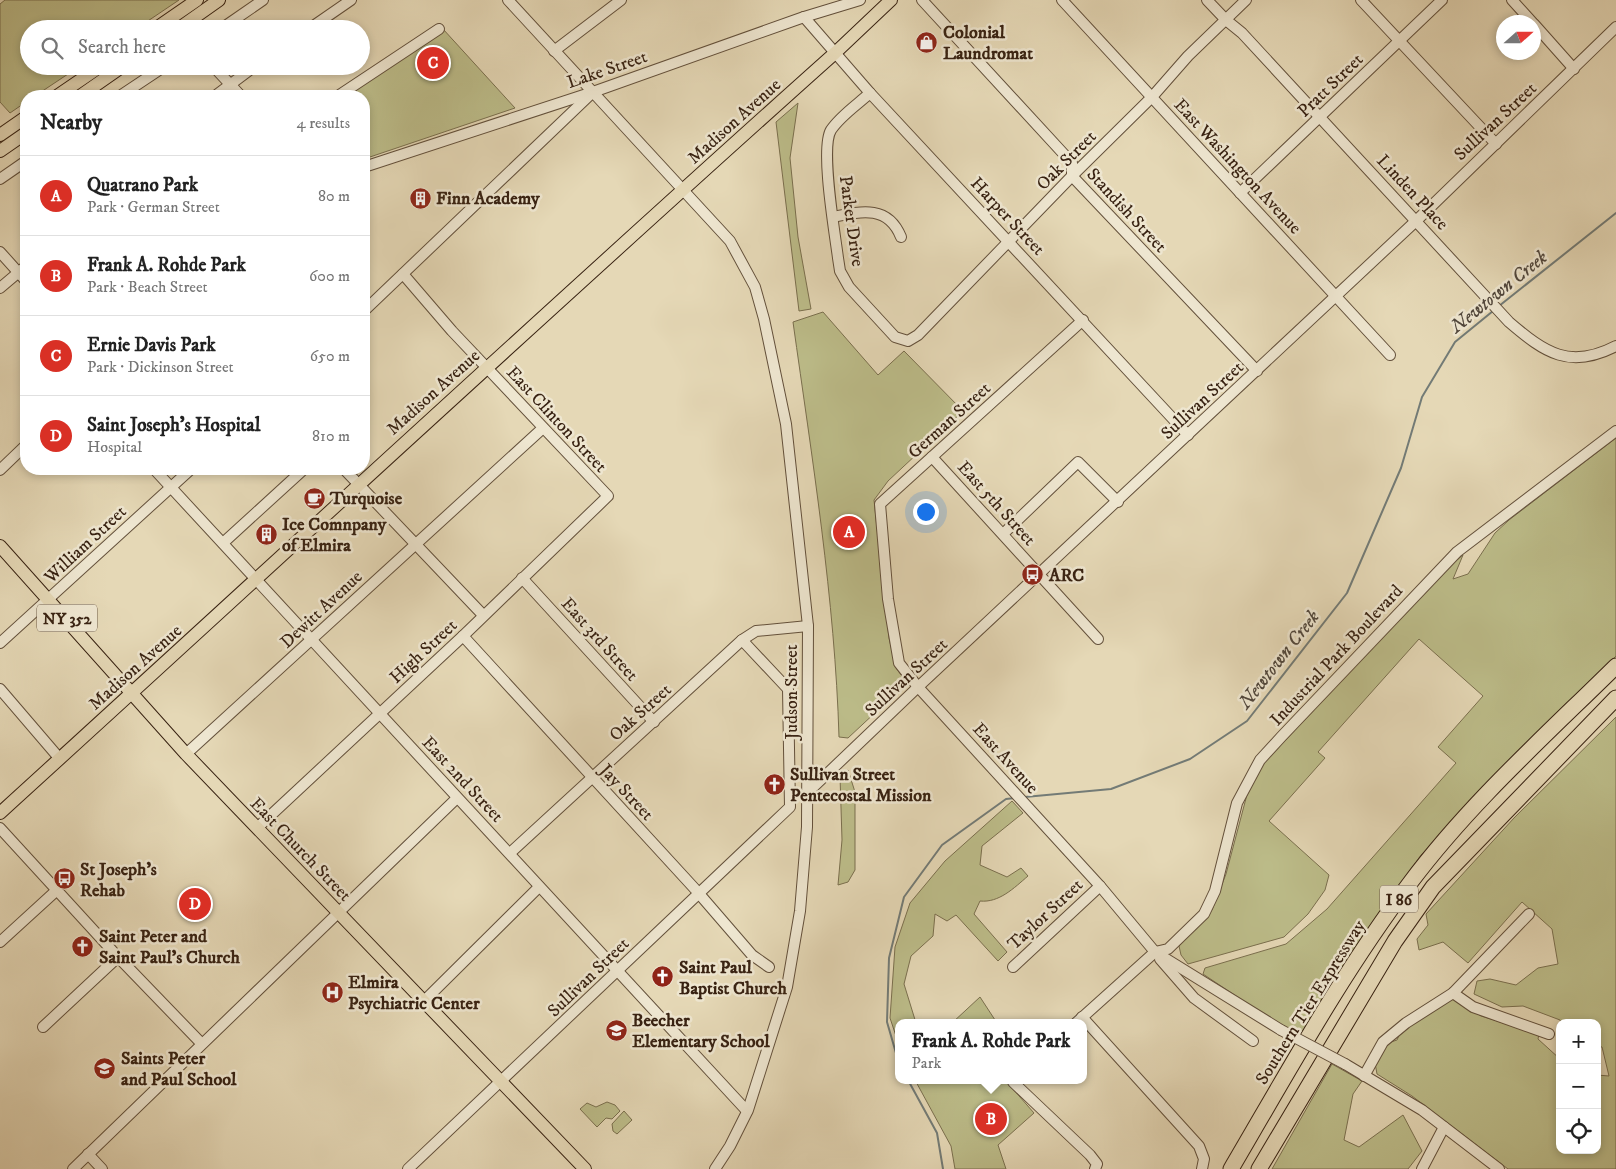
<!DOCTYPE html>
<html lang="en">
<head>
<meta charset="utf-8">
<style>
	:root { --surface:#fff; --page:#f6f6f6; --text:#222; --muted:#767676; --line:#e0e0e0; --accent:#d93025 }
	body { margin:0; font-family:"IM FELL DW Pica",serif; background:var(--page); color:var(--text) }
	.controls { position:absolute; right:15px; bottom:15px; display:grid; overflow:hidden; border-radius:10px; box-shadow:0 2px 8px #0003 }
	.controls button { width:45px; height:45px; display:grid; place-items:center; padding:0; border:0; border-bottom:1px solid var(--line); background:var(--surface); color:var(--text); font:25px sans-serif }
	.compass { position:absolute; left:1496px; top:15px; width:45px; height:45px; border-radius:50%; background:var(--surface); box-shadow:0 2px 8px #0003; rotate:69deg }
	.you { position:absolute; left:925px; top:511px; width:18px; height:18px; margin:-12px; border:4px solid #fff; border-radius:50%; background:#1a73e8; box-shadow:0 0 0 8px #1a73e833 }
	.badge { display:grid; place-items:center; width:32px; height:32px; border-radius:50%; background:var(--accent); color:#fff; font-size:16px; font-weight:700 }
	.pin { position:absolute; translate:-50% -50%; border:2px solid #fff; box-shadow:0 1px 5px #0006 }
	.popup { position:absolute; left:895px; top:1019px; width:192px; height:65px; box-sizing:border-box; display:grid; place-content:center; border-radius:10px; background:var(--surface); filter:drop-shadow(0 1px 4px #0005); font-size:16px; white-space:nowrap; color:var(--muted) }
	.popup b { font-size:19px; color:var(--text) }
	.popup::after { content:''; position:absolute; left:50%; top:100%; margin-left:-10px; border:10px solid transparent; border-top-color:var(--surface) }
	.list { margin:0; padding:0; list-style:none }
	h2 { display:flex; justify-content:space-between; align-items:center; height:65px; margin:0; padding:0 20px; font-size:21px }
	h2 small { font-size:16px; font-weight:400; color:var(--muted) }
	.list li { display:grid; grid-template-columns:32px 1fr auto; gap:15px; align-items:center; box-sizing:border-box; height:80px; padding:0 20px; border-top:1px solid var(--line) }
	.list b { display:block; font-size:19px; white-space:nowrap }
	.list p { margin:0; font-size:16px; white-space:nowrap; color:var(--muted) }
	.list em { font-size:16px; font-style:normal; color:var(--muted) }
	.icon { flex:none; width:28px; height:28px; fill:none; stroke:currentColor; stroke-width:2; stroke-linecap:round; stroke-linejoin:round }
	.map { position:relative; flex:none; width:1616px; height:1169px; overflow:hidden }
	.search { position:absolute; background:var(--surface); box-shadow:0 2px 8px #0003; left:20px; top:20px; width:350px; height:55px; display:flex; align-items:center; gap:12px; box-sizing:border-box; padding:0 18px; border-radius:28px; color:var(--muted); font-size:19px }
	.panel { position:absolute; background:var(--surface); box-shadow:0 2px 8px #0003; left:20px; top:90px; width:350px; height:385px; border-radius:20px }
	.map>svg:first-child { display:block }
</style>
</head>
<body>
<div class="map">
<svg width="1616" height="1169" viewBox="0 0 1616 1169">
	<rect width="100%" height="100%" fill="#e5d8b6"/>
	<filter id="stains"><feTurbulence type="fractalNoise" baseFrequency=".004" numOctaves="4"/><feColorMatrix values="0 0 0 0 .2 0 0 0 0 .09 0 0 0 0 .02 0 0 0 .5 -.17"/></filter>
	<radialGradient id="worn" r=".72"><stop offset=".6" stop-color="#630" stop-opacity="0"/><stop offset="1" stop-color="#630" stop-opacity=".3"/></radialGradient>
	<g fill="#bcbc89" stroke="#7a6f4e">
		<path d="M5,0h174l-43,29h-107v37h51l-45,30h-9v6l-16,11 -10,-11v-98z"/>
		<path d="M443,29l72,79 -151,51v-63h-24z"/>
		<path d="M798,103l-8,55 8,79 13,72 -12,2 -23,-189z"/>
		<path d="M823,312l55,63 26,-24 59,60 -75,70 -14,19 15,138 7,30 11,15 -59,55 -9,-1c-4,-137 -27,-279 -46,-415z"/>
		<path d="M1616,438v218l-195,199 -74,107 -43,76 -20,-10 -81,-54 2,-6 81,-24 41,-35 129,-146 -18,-16 45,-51 -64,-57 -101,113 7,6 -56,63 60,54 -4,15 -17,24 -24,23 -96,27 -7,-9 -2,-9 33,-36 14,-36 23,-87 14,-23 189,-200 11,-9 -10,24 15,-5 27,-41 14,-13z"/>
		<path d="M1616,717v452h-108l-96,-73 -35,-22 -2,-11 13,-20 9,-3 4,-9 51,-33 29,18 58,18 -1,5 22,20v91h37v-75l12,1 -7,-29 -5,-1v-23h-36l-1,-3 -37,-14 -21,1 -28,-13 3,-13 13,-2 26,6 22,-17 20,-4 -6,-35 -30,-27 -54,61 -25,-21 -24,8 -2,-11 11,-14 -2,-11 88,-96z"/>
		<path d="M848,770l7,22v78l-7,12 -10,3 4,-45 -2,-64z"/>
		<path d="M1012,801l11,12 -41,33 -2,19 27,12 14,-9 7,8c-14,12 -29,27 -48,25l-6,13 33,38 -9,9 -42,-46 -9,6 -12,-7 -2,22 -22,20 -7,28 12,39h-18v19l-8,-24 5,-71 15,-44 35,-42z"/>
		<path d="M980,997l17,26h-45z"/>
		<path d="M1332,1064l30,17 -9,13 -9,46 15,7 44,-32 19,36 -14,18h-136z"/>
		<path d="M915,1080h90l29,33 -36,32 8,24h-51l-4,-23z"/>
		<path d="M607,1102l8,3 5,6 -8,8 -6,-1 -9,9 -17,-18 7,-6 9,4z"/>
		<path d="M624,1111l8,9 -15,14 -4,-3 -1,-7z"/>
	</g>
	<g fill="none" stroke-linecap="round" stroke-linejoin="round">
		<g stroke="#737b76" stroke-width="2">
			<path d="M1499,306l117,-93"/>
			<path d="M1025,797l86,-8 79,-30 57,-38 100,-128 54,-125 21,-71 33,-55 38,-31"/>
			<path d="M898,1060l-11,-38 2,-64 15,-61 38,-52 64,-46 9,-1"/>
			<path d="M908,1080l29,53 6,36"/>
		</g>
		<defs>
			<g id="minor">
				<path d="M508,0l222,241 25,46 9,32 22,105 22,202 -1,201 -7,84 -13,76 -39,123 -18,36 -15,23"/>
				<path d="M922,0l150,163v13l185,195"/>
				<path d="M1062,0l328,355"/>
				<path d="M1207,0l19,20 16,13 267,289c36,31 61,48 107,24"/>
				<path d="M1361,0l135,144"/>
				<path d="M1512,0l20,22"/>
				<path d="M804,17l66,76 318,342"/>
				<path d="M1534,24l40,45"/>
				<path d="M221,29l42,-29"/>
				<path d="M309,29l42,-29"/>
				<path d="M554,51l67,-51"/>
				<path d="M213,66l28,30"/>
				<path d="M870,93c-12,11 -30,23 -39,37 -11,18 4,104 7,128l2,13 9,16 46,50 13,4 10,-6 154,-159 80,-79 36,-41 58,-56"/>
				<path d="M120,96l45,-30"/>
				<path d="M215,96l40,-30"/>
				<path d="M338,96l101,-67"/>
				<path d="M364,167l229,-75 211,-75 56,-17"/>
				<path d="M0,179l26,-18"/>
				<path d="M1240,193l202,-193"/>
				<path d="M833,217c29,-6 55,-12 68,20"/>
				<path d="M0,252l26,29"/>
				<path d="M0,288l26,-22"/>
				<path d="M364,311l227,-217"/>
				<path d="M1083,320l-203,184 8,95 11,64 19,24 182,199 55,66 126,78"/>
				<path d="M932,457l166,182"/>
				<path d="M154,469l593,642"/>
				<path d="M344,469l139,146"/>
				<path d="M0,470l26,-25"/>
				<path d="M1003,534l75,-72 40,40"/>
				<path d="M223,543l81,-74"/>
				<path d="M522,578l132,144"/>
				<path d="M463,636l232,253 57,66 17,12"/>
				<path d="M0,643l191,-174"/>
				<path d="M0,689l60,70"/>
				<path d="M186,754l357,-326"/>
				<path d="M806,794l112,-107 499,-467 199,-193"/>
				<path d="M0,828l118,129 83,86"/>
				<path d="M257,828l206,-192 145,-140 -156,-165 -49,-57"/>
				<path d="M510,853l232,-213 14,-9 52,-5"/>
				<path d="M0,942l57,-52"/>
				<path d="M1160,959l34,39 59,43"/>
				<path d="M1013,967l87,-81"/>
				<path d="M1453,993l20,14 76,27"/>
				<path d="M424,1001l115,-114"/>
				<path d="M1082,1017l117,129 5,13 -2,10"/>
				<path d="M1076,1023l79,-71 13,-3 36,-35 11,-23 22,-88 23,-43 22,-24 175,-184 159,-121"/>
				<path d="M43,1027l75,-70"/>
				<path d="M1345,1064l77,46 77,59"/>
				<path d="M1364,1076l19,-34 23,-19 47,-30 76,-79"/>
				<path d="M1015,1080l-2,2 77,73 7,9 -2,5"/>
				<path d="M88,1154l14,15"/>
				<path d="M73,1169l384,-371"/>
				<path d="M408,1169l382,-362 -2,-118 -46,-49"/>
				<path d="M1422,1169l22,-42"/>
			</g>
			<g id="major">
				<path d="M155,29l42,-29"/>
				<path d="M178,29l41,-29"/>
				<path d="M57,96l44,-30"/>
				<path d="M80,96l43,-30"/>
				<path d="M0,135l26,-18"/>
				<path d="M0,151l26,-18"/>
				<path d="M0,546l186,208 399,415"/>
				<path d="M0,813c278,-253 554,-509 835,-760l56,-53"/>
			</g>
			<g id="highway">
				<path d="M1231,1169c57,-97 111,-196 179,-286 60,-80 135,-147 206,-217"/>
				<path d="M1259,1169l136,-228 38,-54 183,-189"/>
			</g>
		</defs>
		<use href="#minor" stroke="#63503b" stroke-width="12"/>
		<use href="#major" stroke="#382212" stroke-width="14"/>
		<use href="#highway" stroke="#382212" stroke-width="17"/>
		<use href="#minor" stroke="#eee6d0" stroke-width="10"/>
		<use href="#major" stroke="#e5d8b6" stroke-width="12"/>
		<use href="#highway" stroke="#e5d8b6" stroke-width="15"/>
		<defs>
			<path id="minor-bridge" d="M1281,1030l64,34"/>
		</defs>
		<use href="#minor-bridge" stroke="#63503b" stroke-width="12" stroke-linecap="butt"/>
		<use href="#minor-bridge" stroke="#eee6d0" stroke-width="10"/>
	</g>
	<defs>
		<symbol id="shop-disc" viewBox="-11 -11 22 22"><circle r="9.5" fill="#8f2418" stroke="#eee6d0"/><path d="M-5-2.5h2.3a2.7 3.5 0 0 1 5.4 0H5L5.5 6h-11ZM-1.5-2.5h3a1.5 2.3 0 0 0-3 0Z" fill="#fff"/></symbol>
		<symbol id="building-disc" viewBox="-11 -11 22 22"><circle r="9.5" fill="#8f2418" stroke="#eee6d0"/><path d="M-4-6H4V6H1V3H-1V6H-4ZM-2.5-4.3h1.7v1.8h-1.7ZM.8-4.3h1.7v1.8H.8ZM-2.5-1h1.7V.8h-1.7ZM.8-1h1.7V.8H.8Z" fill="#fff"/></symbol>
		<symbol id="cafe-disc" viewBox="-11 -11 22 22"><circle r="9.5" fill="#8f2418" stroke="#eee6d0"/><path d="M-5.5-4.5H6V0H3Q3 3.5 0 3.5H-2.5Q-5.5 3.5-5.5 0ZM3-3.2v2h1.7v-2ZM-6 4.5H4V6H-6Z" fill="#fff"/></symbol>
		<symbol id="bus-disc" viewBox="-11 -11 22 22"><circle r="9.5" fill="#8f2418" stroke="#eee6d0"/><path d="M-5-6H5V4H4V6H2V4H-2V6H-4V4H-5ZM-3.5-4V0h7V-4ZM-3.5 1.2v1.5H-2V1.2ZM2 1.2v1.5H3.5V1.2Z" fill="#fff"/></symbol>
		<symbol id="church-disc" viewBox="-11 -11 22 22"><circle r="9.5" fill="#8f2418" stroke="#eee6d0"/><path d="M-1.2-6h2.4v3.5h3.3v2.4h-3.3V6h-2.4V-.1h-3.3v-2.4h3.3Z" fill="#fff"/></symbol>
		<symbol id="hospital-disc" viewBox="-11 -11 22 22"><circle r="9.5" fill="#8f2418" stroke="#eee6d0"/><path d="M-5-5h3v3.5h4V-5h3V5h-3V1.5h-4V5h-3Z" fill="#fff"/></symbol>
		<symbol id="school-disc" viewBox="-11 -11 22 22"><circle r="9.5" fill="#8f2418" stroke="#eee6d0"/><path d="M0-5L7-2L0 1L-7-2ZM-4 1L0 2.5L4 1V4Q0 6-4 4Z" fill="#fff"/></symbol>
	</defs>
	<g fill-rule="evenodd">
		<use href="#shop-disc" x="914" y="30" width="25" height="25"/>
		<use href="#building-disc" x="408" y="186" width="25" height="25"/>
		<use href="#cafe-disc" x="302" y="486" width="25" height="25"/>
		<use href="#building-disc" x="254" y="522" width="25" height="25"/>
		<use href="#bus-disc" x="1020" y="562" width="25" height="25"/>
		<use href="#church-disc" x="762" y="772" width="25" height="25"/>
		<use href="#bus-disc" x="52" y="866" width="25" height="25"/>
		<use href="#church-disc" x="70" y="934" width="25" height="25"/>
		<use href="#church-disc" x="650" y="964" width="25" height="25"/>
		<use href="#hospital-disc" x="320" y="980" width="25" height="25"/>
		<use href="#school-disc" x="604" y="1018" width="25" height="25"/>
		<use href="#school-disc" x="92" y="1056" width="25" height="25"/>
	</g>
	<g text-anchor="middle" stroke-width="5" stroke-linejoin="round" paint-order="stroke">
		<g fill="#eee6d0" stroke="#6f5d4b" stroke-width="1">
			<rect x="37" y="604.5" width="60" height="27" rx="4"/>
			<rect x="1380" y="885.5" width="38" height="27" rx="4"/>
		</g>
		<g font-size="16" font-weight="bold" fill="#382212">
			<text x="67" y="624">NY 352</text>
			<text x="1399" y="905">I 86</text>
		</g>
		<g font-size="18" font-weight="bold" fill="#382212" stroke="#eee6d0" text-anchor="start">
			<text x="943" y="38">Colonial<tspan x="943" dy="21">Laundromat</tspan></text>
			<text x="436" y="204">Finn Academy</text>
			<text x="330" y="504">Turquoise</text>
			<text x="282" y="530">Ice Comnpany<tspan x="282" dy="21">of Elmira</tspan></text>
			<text x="1049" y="581">ARC</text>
			<text x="790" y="780">Sullivan Street<tspan x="790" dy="21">Pentecostal Mission</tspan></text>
			<text x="80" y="875">St Joseph's<tspan x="80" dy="21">Rehab</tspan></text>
			<text x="99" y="942">Saint Peter and<tspan x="99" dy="21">Saint Paul's Church</tspan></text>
			<text x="679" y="973">Saint Paul<tspan x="679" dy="21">Baptist Church</tspan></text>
			<text x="348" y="988">Elmira<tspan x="348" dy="21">Psychiatric Center</tspan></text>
			<text x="632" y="1026">Beecher<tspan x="632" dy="21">Elementary School</tspan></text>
			<text x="121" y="1064">Saints Peter<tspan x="121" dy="21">and Paul School</tspan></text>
		</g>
		<g font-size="18" fill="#382212" stroke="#eee6d0">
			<text transform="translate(607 69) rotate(-19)" y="6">Lake Street</text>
			<text transform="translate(1330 85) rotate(-44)" y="6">Pratt Street</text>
			<text transform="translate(734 121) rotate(-42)" y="6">Madison Avenue</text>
			<text transform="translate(1495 121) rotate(-43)" y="6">Sullivan Street</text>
			<text transform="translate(1066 160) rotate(-45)" y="6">Oak Street</text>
			<text transform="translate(1238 166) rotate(47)" y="6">East Washington Avenue</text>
			<text transform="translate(1413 192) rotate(47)" y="6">Linden Place</text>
			<text transform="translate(1127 210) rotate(47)" y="6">Standish Street</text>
			<text transform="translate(1008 216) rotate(47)" y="6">Harper Street</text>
			<text transform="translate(852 221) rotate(82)" y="6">Parker Drive</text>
			<text transform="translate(433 392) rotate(-42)" y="6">Madison Avenue</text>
			<text transform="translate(1202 400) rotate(-43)" y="6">Sullivan Street</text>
			<text transform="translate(557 419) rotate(47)" y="6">East Clinton Street</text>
			<text transform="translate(949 420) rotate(-42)" y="6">German Street</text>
			<text transform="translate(997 503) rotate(48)" y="6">East 5th Street</text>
			<text transform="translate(85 544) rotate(-43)" y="6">William Street</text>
			<text transform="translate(321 609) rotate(-43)" y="6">Dewitt Avenue</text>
			<text transform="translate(600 639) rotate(48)" y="6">East 3rd Street</text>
			<text transform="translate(423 651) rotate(-43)" y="6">High Street</text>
			<text transform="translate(1336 655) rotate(-47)" y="6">Industrial Park Boulevard</text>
			<text transform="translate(135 667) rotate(-42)" y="6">Madison Avenue</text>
			<text transform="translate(906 677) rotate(-43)" y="6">Sullivan Street</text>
			<text transform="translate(791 692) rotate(-90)" y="6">Judson Street</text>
			<text transform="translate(640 712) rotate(-42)" y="6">Oak Street</text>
			<text transform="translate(1006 758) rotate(48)" y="6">East Avenue</text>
			<text transform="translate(463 779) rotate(47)" y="6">East 2nd Street</text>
			<text transform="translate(627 792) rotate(47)" y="6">Jay Street</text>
			<text transform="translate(301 849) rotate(46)" y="6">East Church Street</text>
			<text transform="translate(1045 914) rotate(-43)" y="6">Taylor Street</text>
			<text transform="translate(588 977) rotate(-44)" y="6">Sullivan Street</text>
			<text transform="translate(1310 1002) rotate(-58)" y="6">Southern Tier Expressway</text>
		</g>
		<g font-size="19" font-style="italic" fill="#51473c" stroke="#eee6d0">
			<text transform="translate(1498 291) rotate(-39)" y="7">Newtown Creek</text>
			<text transform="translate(1278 659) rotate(-52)" y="7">Newtown Creek</text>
		</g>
	</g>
	<rect width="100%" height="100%" filter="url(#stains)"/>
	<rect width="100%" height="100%" fill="url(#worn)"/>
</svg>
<div class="controls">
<button>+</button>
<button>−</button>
<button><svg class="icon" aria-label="locate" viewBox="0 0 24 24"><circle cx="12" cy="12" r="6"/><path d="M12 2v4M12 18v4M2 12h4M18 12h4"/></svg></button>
</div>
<svg class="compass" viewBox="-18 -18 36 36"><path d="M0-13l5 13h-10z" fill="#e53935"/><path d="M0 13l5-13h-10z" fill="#767676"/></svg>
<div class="you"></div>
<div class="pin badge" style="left:849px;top:532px">A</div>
<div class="pin badge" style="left:991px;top:1119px">B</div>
<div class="popup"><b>Frank A. Rohde Park</b>Park</div>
<div class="pin badge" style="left:433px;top:63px">C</div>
<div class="pin badge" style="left:195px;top:904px">D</div>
<div class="search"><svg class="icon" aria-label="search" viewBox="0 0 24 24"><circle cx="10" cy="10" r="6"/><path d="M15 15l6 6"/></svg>Search here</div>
<section class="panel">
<h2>Nearby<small>4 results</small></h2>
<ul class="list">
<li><span class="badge">A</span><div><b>Quatrano Park</b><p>Park · German Street</p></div><em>80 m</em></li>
<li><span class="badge">B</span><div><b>Frank A. Rohde Park</b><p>Park · Beach Street</p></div><em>600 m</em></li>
<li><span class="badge">C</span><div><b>Ernie Davis Park</b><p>Park · Dickinson Street</p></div><em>650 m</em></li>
<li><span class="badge">D</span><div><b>Saint Joseph's Hospital</b><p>Hospital</p></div><em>810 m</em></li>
</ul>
</section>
</div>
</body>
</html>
